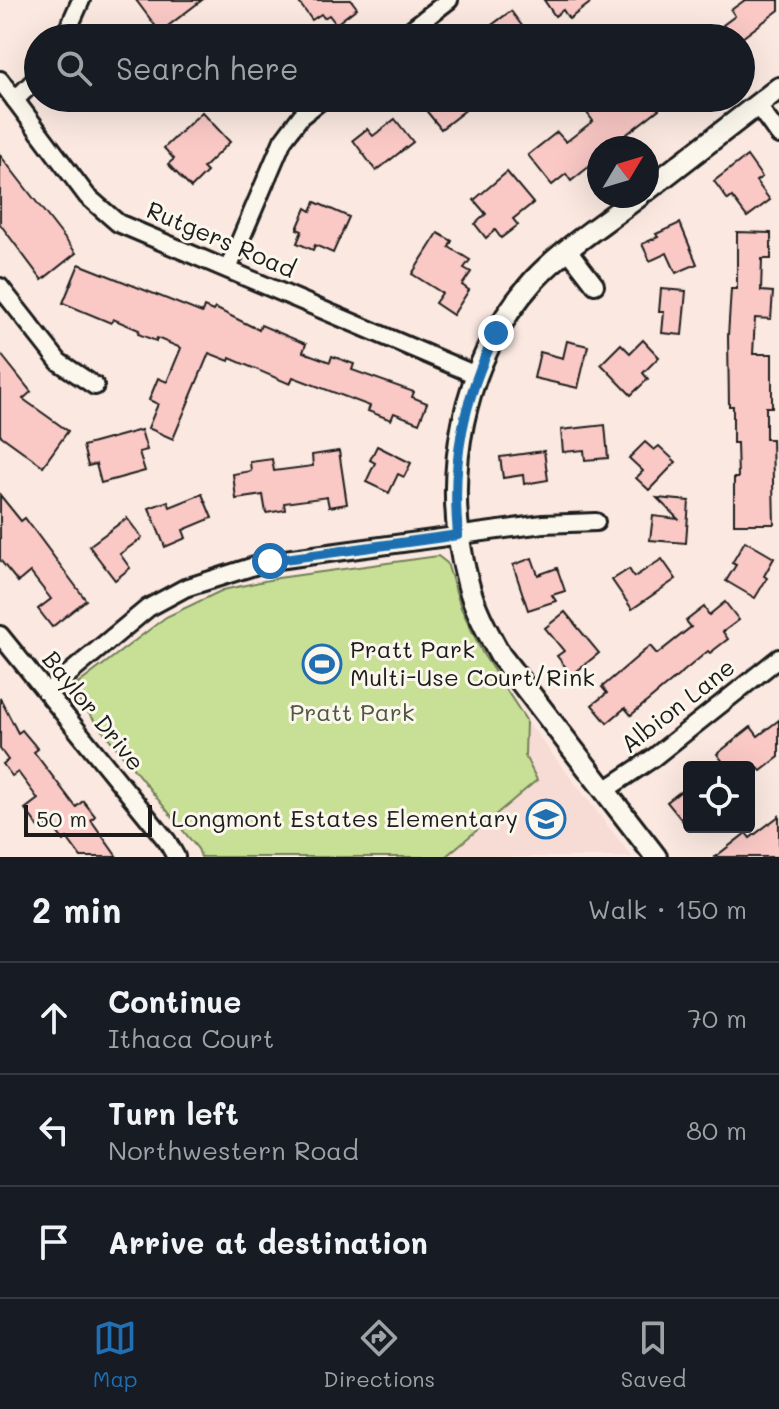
<!DOCTYPE html>
<html lang="en">
<head>
<meta charset="utf-8">
<style>
	:root { --surface:#171b24; --page:#242831; --text:#f1f3f6; --muted:#9ea1a6; --line:#363941; --accent:#1f6fb2 }
	body { margin:0; font-family:Mali,sans-serif; background:var(--page); color:var(--text) }
	.controls { position:absolute; right:24px; bottom:24px; display:grid; overflow:hidden; border-radius:8px; box-shadow:0 8px 32px #0002 }
	.controls button { width:72px; height:72px; display:grid; place-items:center; padding:0; border:0; border-bottom:2px solid var(--line); background:var(--surface); color:var(--text); font:40px sans-serif }
	.compass { position:absolute; left:587px; top:136px; width:72px; height:72px; border-radius:50%; background:var(--surface); box-shadow:0 8px 32px #0002; rotate:52deg }
	.scale { position:absolute; left:24px; bottom:20px; width:128px; box-sizing:border-box; padding-left:8px; border:4px solid #1c1c1c; border-top:0; font-size:22px; line-height:28px; white-space:nowrap; color:#1c1c1c; -webkit-text-stroke:6px #fbf7ec; paint-order:stroke }
	.stop { position:absolute; width:24px; height:24px; margin:-18px; border:6px solid #1f6fb2; border-radius:50%; background:#fff }
	.stop.end { background:#1f6fb2; border-color:#fff; box-shadow:0 2px 8px #0008 }
	.list { margin:0; padding:0; list-style:none }
	h2 { display:flex; justify-content:space-between; align-items:center; height:104px; margin:0; padding:0 32px; font-size:34px }
	h2 small { font-size:26px; font-weight:400; color:var(--muted) }
	.list li { display:grid; grid-template-columns:52px 1fr auto; gap:24px; align-items:center; box-sizing:border-box; height:112px; padding:0 32px; border-top:2px solid var(--line) }
	.list b { display:block; font-size:30px; white-space:nowrap }
	.list p { margin:0; font-size:26px; white-space:nowrap; color:var(--muted) }
	.list em { font-size:26px; font-style:normal; color:var(--muted) }
	.icon { flex:none; width:44px; height:44px; fill:none; stroke:currentColor; stroke-width:2; stroke-linecap:round; stroke-linejoin:round }
	.map { position:relative; flex:none; width:779px; height:857px; overflow:hidden }
	.search { position:absolute; background:var(--surface); box-shadow:0 8px 32px #0002; left:24px; right:24px; top:24px; height:88px; display:flex; align-items:center; gap:20px; box-sizing:border-box; padding:0 28px; border-radius:44px; color:var(--muted); font-size:30px }
	.sheet { height:440px; background:var(--surface) }
	nav { display:flex; justify-content:space-around; align-items:center; box-sizing:border-box; height:112px; border-top:2px solid var(--line); background:var(--surface); font-size:22px; color:var(--muted) }
	nav a { display:grid; justify-items:center; gap:4px }
	nav .on { color:var(--accent) }
	.map>svg:first-child { display:block }
</style>
</head>
<body>
<div class="map">
<svg width="779" height="857" viewBox="0 0 779 857">
	<rect width="100%" height="100%" fill="#fbe9e1"/>
	<filter id="ink" filterUnits="userSpaceOnUse"><feTurbulence type="fractalNoise" baseFrequency=".0125" numOctaves="2"/><feDisplacementMap in="SourceGraphic" scale="16" xChannelSelector="R" yChannelSelector="G"/><feConvolveMatrix kernelMatrix="1 2 1 2 8 2 1 2 1" color-interpolation-filters="sRGB"/></filter>
	<g filter="url(#ink)">
		<path fill="#f7dbd5" d="M526,720l106,137h-187l91,-77 -12,-24z"/>
		<path fill="#c8e096" stroke="#727e59" stroke-width="2" d="M438,556l9,7 14,45 22,46 43,66 -1,36 12,24 -92,77h-244l-3,-8 -128,-159 96,-73 57,-27 55,-12z"/>
		<g fill="#fac9c6" stroke="#1c1c1c" stroke-width="2">
			<path d="M136,0h66l-42,32z"/>
			<path d="M297,0h54l6,8 -21,16 -7,-9 -5,3 -3,-4 -9,6z"/>
			<path d="M544,0h50l-25,19 -6,-9 -8,6z"/>
			<path d="M745,0h34v10l-37,28h-9l-10,-13 12,-9 -4,-6z"/>
			<path d="M511,11l20,27h-57z"/>
			<path d="M416,98h65l-40,31z"/>
			<path d="M606,98h44l9,11 -50,39h-10v8l-6,4 2,2 -24,19 -5,-7 -14,11 -24,-30 29,-23 9,10 27,-21 -6,-8z"/>
			<path d="M202,112l28,30 -27,26 4,4 -16,16 -23,-24 6,-5 -10,-11z"/>
			<path d="M395,119l18,23 -37,29 -23,-31 14,-11 6,7z"/>
			<path d="M0,155l76,98 -34,27 -42,-56z"/>
			<path d="M747,156l15,21 -6,4 14,19 -23,17 -15,-20 -4,3 -14,-19z"/>
			<path d="M507,172l26,31 -20,16 5,6 -17,13 -6,-8 -9,8 -11,-14 11,-10 -12,-14z"/>
			<path d="M315,202l34,15 -16,36 -18,-8 -2,5 -16,-7 5,-12 -5,-2 9,-21 5,3z"/>
			<path d="M680,223l17,41 -21,9 -9,-20 -17,8 -8,-17 16,-7 -2,-3z"/>
			<path d="M737,232l34,1v26h-9l-1,32 12,1 -2,27 -16,-1 -2,36h19v53h-6v32h6l2,85h-40v-46h4l-1,-35h-4v-37h-4l-1,-70 3,-47h6z"/>
			<path d="M438,233l14,8 -3,6 21,13 -6,8 7,4 -9,13 7,5 -16,25 -18,-12 7,-10 -30,-19z"/>
			<path d="M79,264l123,49 2,-6 9,4 2,-3 44,22 2,-5 45,19 -3,8 27,10 2,-6 22,8 -2,6 62,22 -2,5 15,6 -8,20 -25,-10 -3,7 -23,-9 2,-5 -77,-29 -3,7 -60,-26 -1,3 -20,-8 -36,86 -25,-11 10,-24 -9,-4 9,-22 9,4 14,-34 -24,-10 -1,3 -18,-7 1,-4 -26,-11 -2,4 -48,-20z"/>
			<path d="M661,289l25,2 -4,44 -20,-2 2,-21h-5z"/>
			<path d="M643,340l16,17 -16,16 5,6 -17,16 -30,-31 20,-20 9,9z"/>
			<path d="M567,341l21,5 -10,42 -44,-10 6,-26 23,6z"/>
			<path d="M0,353l31,39 -8,7 45,32 -25,35 -43,-31z"/>
			<path d="M605,425l3,33 -23,2 -1,-10 -21,2 -2,-22z"/>
			<path d="M141,430l6,20 -8,2 6,19 -44,12 -5,-19 -8,2 -5,-20z"/>
			<path d="M645,442l9,8 5,-4 17,16 -27,28 -13,-12 7,-7 -14,-13z"/>
			<path d="M377,446l34,17 -7,14 -6,-3 -9,19 -23,-11 9,-19 -5,-3z"/>
			<path d="M339,451l8,53 -18,3 -2,-10 -43,6 1,7 -19,3 -3,-18 -27,4 -3,-25 18,-3 -1,-9 22,-3 2,12 39,-5 -1,-11z"/>
			<path d="M544,451l4,29 -24,4 -1,-9 -20,3 -3,-21z"/>
			<path d="M202,494l10,24 -29,12 3,8 -21,9 -16,-39 19,-7 2,6z"/>
			<path d="M0,495l21,26 4,-3 61,82 -34,27 -14,-18 13,-10 -21,-27 -12,10 -18,-22z"/>
			<path d="M657,498l32,3 -3,42 -36,-3 3,-24 25,3z"/>
			<path d="M127,518l15,20 -22,16 10,14 -15,12 -26,-34z"/>
			<path d="M745,541l29,17 -10,18 3,2 -12,20 -29,-17 10,-16 -4,-2z"/>
			<path d="M532,558l6,17 19,-7 8,23 -13,4 4,6 -28,9 -15,-45z"/>
			<path d="M662,559l14,20 -44,30 -20,-29 17,-11 5,8z"/>
			<path d="M725,602l14,18 -16,12 5,7 -18,14 -2,-2 -77,64 -6,-7 -18,15 -15,-18 15,-12 -5,-6 48,-41 7,8 34,-27 -5,-6 18,-14 5,8z"/>
			<path d="M565,612l34,41 -27,22 -15,-19 7,-5 -19,-23z"/>
			<path d="M0,698l18,35 4,-3 16,19 -4,3 42,55 7,-6 12,15 -4,4 26,37h-36l-14,-19 -3,3 -14,-18 -9,7 -16,-21 13,-10 -20,-27 -6,4 -9,-12 5,-4 -8,-11z"/>
			<path d="M779,720v37l-18,14 -3,-3 -9,7v-8h-22l-10,-13 34,-27 7,9z"/>
			<path d="M689,785v44l-22,-27z"/>
			<path d="M779,816v41h-64l31,-24 4,5z"/>
		</g>
		<g fill="none" stroke-linecap="round" stroke-linejoin="round">
			<defs>
				<g id="minor">
					<path d="M64,38l17,-38"/>
					<path d="M400,38l49,-38"/>
					<path d="M0,80l87,116 31,27 358,152"/>
					<path d="M15,100l23,-23"/>
					<path d="M757,105l22,30"/>
					<path d="M568,250l27,35"/>
					<path d="M228,269l55,-129 18,-24 23,-18"/>
					<path d="M0,287l59,75 36,24"/>
					<path d="M0,635l167,206 9,16"/>
					<path d="M47,692l101,-84 37,-20 85,-27 273,-37 53,-2"/>
					<path d="M605,790l48,-32 126,-100"/>
				</g>
				<g id="tertiary">
					<path d="M647,190l132,-102"/>
					<path d="M639,196c-35,27 -75,52 -105,84 -73,81 -94,198 -66,303 6,25 19,48 32,72l156,202"/>
				</g>
			</defs>
			<use href="#minor" stroke="#1c1c1c" stroke-width="22"/>
			<use href="#tertiary" stroke="#1c1c1c" stroke-width="26"/>
			<use href="#minor" stroke="#fbf7ec" stroke-width="16"/>
			<use href="#tertiary" stroke="#fbf7ec" stroke-width="20"/>
		</g>
	</g>
	<g fill="none" stroke-linecap="round" stroke-linejoin="round" filter="url(#ink)">
		<path stroke="#1f6fb2" stroke-width="10" d="M270,561l188,-26c-7,-75 5,-134 38,-202"/>
	</g>
	<defs>
		<symbol id="stadium-ring" viewBox="-11 -11 22 22"><circle r="9.5" fill="#fbf7ec" stroke="#1f6fb2" stroke-width="1.5"/><path d="M0-5a6.5 5 0 1 0 0 10a6.5 5 0 1 0 0-10ZM-3.5-1.8h7v3.6h-7Z" fill="#1f6fb2"/></symbol>
		<symbol id="school-ring" viewBox="-11 -11 22 22"><circle r="9.5" fill="#fbf7ec" stroke="#1f6fb2" stroke-width="1.5"/><path d="M0-5L7-2L0 1L-7-2ZM-4 1L0 2.5L4 1V4Q0 6-4 4Z" fill="#1f6fb2"/></symbol>
	</defs>
	<g fill-rule="evenodd">
		<use href="#stadium-ring" x="300" y="642" width="44" height="44"/>
		<use href="#school-ring" x="524" y="797" width="44" height="44"/>
	</g>
	<g text-anchor="middle" stroke-width="6" stroke-linejoin="round" paint-order="stroke">
		<g font-size="24" fill="#1c1c1c" stroke="#fbf7ec">
			<text transform="translate(221 240) rotate(23)" y="8">Rutgers Road</text>
			<text transform="translate(678 706) rotate(-38)" y="8">Albion Lane</text>
			<text transform="translate(93 711) rotate(51)" y="8">Baylor Drive</text>
		</g>
		<g font-size="24" fill="#1c1c1c" stroke="#fbf7ec" text-anchor="start">
			<text x="350" y="658">Pratt Park<tspan x="350" dy="28">Multi-Use Court/Rink</tspan></text>
			<text x="518" y="827" text-anchor="end">Longmont Estates Elementary</text>
		</g>
		<g font-size="24" fill="#505741" stroke="#fbf7ec">
			<text x="352" y="721">Pratt Park</text>
		</g>
	</g>
</svg>
<div class="controls">
<button><svg class="icon" aria-label="locate" viewBox="0 0 24 24"><circle cx="12" cy="12" r="6"/><path d="M12 2v4M12 18v4M2 12h4M18 12h4"/></svg></button>
</div>
<svg class="compass" viewBox="-18 -18 36 36"><path d="M0-13l5 13h-10z" fill="#e53935"/><path d="M0 13l5-13h-10z" fill="#9ea1a6"/></svg>
<div class="scale">50 m</div>
<div class="stop" style="left:270px;top:561px"></div>
<div class="stop end" style="left:496px;top:333px"></div>
<div class="search"><svg class="icon" aria-label="search" viewBox="0 0 24 24"><circle cx="10" cy="10" r="6"/><path d="M15 15l6 6"/></svg>Search here</div>
</div>
<section class="sheet">
<h2>2 min<small>Walk · 150 m</small></h2>
<ul class="list">
<li><svg class="icon" aria-label="ahead" viewBox="0 0 24 24"><path d="M12 20V5M6 11l6-6 6 6"/></svg><div><b>Continue</b><p>Ithaca Court</p></div><em>70 m</em></li>
<li><svg class="icon" aria-label="left" viewBox="0 0 24 24"><path d="M17 20v-9H6M10 6l-5 5 5 5"/></svg><div><b>Turn left</b><p>Northwestern Road</p></div><em>80 m</em></li>
<li><svg class="icon" aria-label="arrive" viewBox="0 0 24 24"><path d="M6 21V4h12l-3 4 3 4H6"/></svg><div><b>Arrive at destination</b></div></li>
</ul>
</section>
<nav>
<a class="on"><svg class="icon" aria-label="map" viewBox="0 0 24 24"><path d="M3 6l6-2 6 2 6-2v14l-6 2-6-2-6 2zM9 4v14M15 6v14"/></svg>Map</a>
<a><svg class="icon" aria-label="directions" viewBox="0 0 24 24"><path d="M12 3l9 9-9 9-9-9zM9 14v-3h6M13 9l2 2-2 2"/></svg>Directions</a>
<a><svg class="icon" aria-label="saved" viewBox="0 0 24 24"><path d="M7 4h10v16l-5-4-5 4z"/></svg>Saved</a>
</nav>
</body>
</html>
